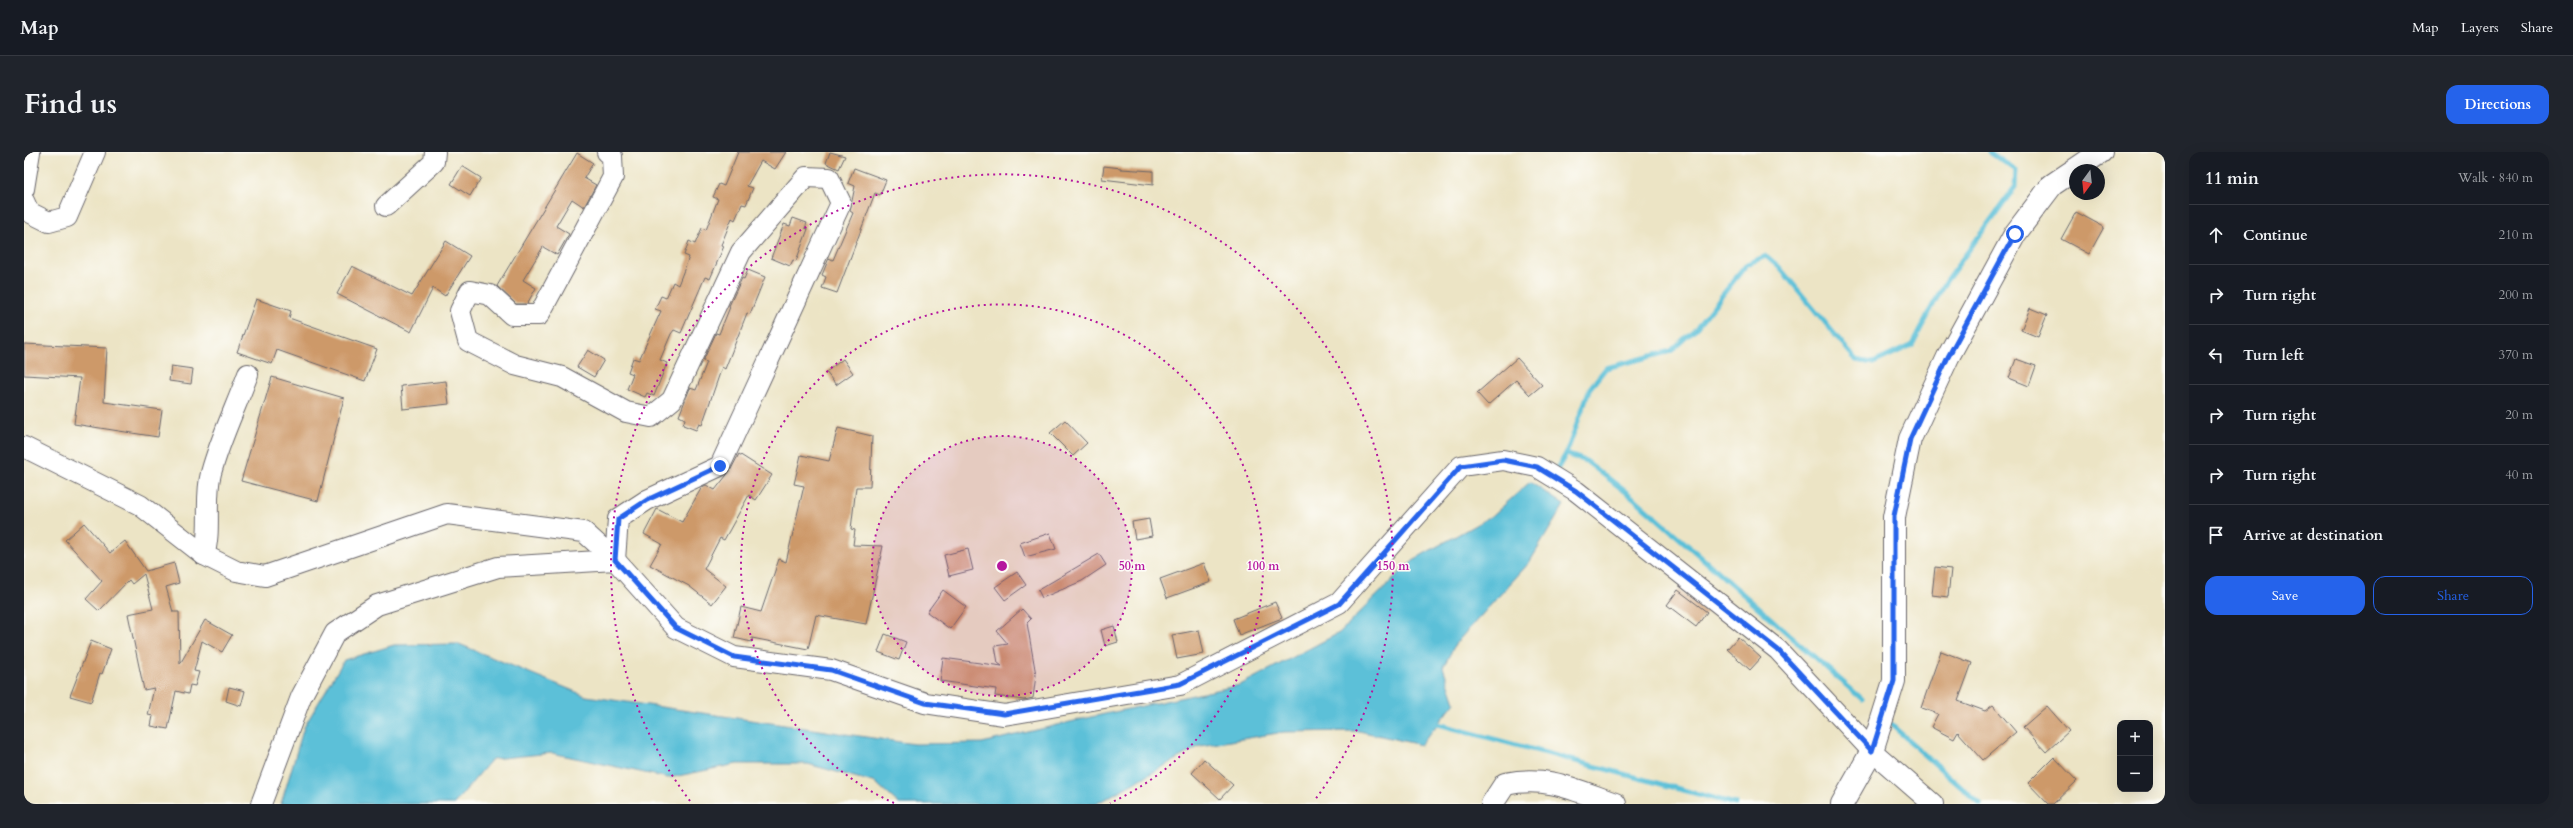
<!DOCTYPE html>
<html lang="en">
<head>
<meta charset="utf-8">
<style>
	:root { --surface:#171b24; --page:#20242c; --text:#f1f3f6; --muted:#9ea1a6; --line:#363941; --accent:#2563eb }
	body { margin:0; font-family:Cardo,serif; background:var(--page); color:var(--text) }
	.controls { position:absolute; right:12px; bottom:12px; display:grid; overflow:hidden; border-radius:8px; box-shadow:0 4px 16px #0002 }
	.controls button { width:36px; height:36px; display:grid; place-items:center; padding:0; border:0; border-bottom:1px solid var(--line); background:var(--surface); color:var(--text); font:20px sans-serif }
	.compass { position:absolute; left:2045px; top:12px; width:36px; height:36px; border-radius:50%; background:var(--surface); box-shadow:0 4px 16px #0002; rotate:195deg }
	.stop { position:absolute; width:12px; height:12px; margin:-9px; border:3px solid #2563eb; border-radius:50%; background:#fff }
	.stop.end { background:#2563eb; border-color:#fff; box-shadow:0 1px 4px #0008 }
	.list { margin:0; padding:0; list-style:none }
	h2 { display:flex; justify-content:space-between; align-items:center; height:52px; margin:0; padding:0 16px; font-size:17px }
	h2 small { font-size:13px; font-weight:400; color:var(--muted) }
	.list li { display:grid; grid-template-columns:26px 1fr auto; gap:12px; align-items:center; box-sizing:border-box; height:60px; padding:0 16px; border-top:1px solid var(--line) }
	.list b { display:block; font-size:15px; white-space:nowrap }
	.list em { font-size:13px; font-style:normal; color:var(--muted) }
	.actions { display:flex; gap:8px; padding:12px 16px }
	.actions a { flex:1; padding:9px 0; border:1px solid var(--accent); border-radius:12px; text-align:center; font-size:14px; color:var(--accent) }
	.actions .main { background:var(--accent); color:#fff }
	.icon { flex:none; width:22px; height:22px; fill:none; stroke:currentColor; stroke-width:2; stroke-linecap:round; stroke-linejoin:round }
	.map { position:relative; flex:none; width:2141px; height:652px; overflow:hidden; border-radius:12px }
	header { display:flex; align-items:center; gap:24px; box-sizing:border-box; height:56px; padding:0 20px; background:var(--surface); border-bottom:1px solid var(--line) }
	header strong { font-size:19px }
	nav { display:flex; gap:22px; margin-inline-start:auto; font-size:14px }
	.intro { display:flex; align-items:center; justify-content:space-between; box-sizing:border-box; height:96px; padding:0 24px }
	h1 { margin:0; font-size:28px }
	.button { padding:10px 18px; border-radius:12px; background:var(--accent); color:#fff; font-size:14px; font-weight:700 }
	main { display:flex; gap:24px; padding:0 24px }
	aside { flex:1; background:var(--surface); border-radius:12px; box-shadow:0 4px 16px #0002 }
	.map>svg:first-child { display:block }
</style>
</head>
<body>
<header>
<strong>Map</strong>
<nav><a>Map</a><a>Layers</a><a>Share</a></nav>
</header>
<div class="intro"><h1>Find us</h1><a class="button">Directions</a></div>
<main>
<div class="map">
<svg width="2141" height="652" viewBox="0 0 2141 652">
	<rect width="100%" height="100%" fill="#fdfcf7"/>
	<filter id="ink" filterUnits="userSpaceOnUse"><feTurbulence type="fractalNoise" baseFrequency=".025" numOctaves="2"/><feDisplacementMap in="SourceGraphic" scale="8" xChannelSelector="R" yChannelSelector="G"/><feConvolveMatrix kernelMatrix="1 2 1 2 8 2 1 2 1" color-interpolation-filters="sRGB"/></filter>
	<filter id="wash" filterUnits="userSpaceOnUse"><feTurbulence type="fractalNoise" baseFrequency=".012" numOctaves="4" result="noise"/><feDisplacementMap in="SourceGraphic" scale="16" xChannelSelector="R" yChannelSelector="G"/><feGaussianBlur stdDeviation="0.9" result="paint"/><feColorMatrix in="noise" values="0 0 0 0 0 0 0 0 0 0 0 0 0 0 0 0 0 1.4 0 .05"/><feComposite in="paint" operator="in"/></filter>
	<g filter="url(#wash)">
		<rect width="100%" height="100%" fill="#ece4c5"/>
		<path fill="#5bc0d8" stroke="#3e718a" d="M1506,330l34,23 -35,58 -73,80 -13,24 12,35 -34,43 -62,-14 -75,1 -84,14 -104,58h-197l-23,-21 -68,-19h-71l-69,14 -116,-25 -60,6 -38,45h-173l23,-77 40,-67 50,-15 65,-1 127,52 328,48 68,-1 109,-26 149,-32 99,-52 74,-73 80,-45z"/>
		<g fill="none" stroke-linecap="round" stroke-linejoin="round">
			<g stroke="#5bc0d8" stroke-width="5">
				<path d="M1542,302l24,-66 16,-20 65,-17 26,-24 50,-63 19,-8 13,11 77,93 17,3 39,-18 32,-61 71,-97 1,-17 -27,-18"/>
				<path d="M1532,319l10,-17 20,7 49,38 227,200"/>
				<path d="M1863,569l93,83"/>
				<path d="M1414,572l297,80"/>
			</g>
		</g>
		<g id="blocks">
			<g fill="#cd9969">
				<path d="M714,0h48l-11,17 -14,-8 -14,25 6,2 -7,17 -4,-1 -7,16 -3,-2 -11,27 3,1 -14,33 -5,-2 -24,56 -7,-3 -3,4 -11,26 7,3 -13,33 -7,-3 -2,4 -18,-8 6,-15 -5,-2 5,-14 6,2 22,-49 -6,-2 6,-13 5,2 7,-16 5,3 11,-28 -5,-2 5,-14 6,3 7,-16 4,2 12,-31 -5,-2 6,-13 5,2z"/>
				<path d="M806,0l15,4 -6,13 -13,-6z"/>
				<path d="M553,1l16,10 -9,15 12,7 -12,22 -12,-8 -16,27 13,8 -12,21 -14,-8 -20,33 13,8 -9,16h-11l-19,-18z"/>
				<path d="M438,14l19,12 -11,18 -19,-12z"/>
				<path d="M1080,14l17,2v1l32,2v14l-51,-6z"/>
				<path d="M830,16l32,12 -6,15 -5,-2 -38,100 -15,-5 4,-11 -4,-2 7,-17 4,2 20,-47 -3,-2 5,-25 -7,-3z"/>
				<path d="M2052,60l28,15 -15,27 -28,-15z"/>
				<path d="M769,66l14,5 -2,5 3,1 -12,32 -3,-1 -3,6 -19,-8 13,-34 6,2z"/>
				<path d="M422,89l24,15 -25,40 -12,-8 -22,44 -74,-38 15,-28 60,30z"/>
				<path d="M724,118l17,7 -15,37 -3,-1 -22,56 -3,-2 -20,58 -3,-1 -3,6 -13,-5 2,-6 -6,-3 11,-28 6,2 11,-28 -4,-1 13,-28 3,1 11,-27 -1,-1 13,-28 2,1z"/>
				<path d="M232,147l35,12 -2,7 88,31 -12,32 -88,-31 -5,14 -35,-12z"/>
				<path d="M2006,156l17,7 -9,22 -17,-7z"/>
				<path d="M0,192l83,4 -3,54 58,8 -4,27 -84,-13 6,-46 -56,-3z"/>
				<path d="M564,198l16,10 -10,17 -17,-10z"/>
				<path d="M1493,206l25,27 -12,10 -14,-15 -28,25 -11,-12z"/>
				<path d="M819,207l10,14 -17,12 -10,-13z"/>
				<path d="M1992,207l20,7 -7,20 -20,-8z"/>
				<path d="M147,214l22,3 -2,15 -22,-3z"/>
				<path d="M248,225l72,21 -26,103 -77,-20z"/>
				<path d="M422,229l3,23 -46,5 -2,-23z"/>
				<path d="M1041,268l22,23 -14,13 -23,-23z"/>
				<path d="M814,276l34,8 -2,51h-14l-5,42 4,1 -2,15 30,1 -17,78 -50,-9 -8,34 -56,-11v4l-18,-4 7,-31 20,5 18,-53 7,3 18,-76 -10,-2 7,-29 28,6z"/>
				<path d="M715,302l33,21 -16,25 -7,-5 -25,45 -4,-2 -16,31 22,17 -14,18 -23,-18 -39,-21 12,-21 -18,-10 13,-25 25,13 20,-35 4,-2 9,5 15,-19z"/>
				<path d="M1125,367l3,17 -17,3 -3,-17z"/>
				<path d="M60,371l26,30 15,-12 21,30 28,-8 5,20 -13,4 7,25h6l1,52 25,-44 27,15 -10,17 -20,-11 -8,30 5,1 -4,14 -5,-1 -2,9 -12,-3 -8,38 -17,-3 2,-10 -5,-1 6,-27 -10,2 -16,-76 25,-5 -9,-35 -12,10 -3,-4 -30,31 -13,-12 16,-18 -37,-41z"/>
				<path d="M1026,381l6,16 -31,8 -5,-14z"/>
				<path d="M944,397l5,21 -24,6 -5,-21z"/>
				<path d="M1075,402l7,11 -24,16 -40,17 -4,-8z"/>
				<path d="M1180,411l7,19 -44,16 -7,-19z"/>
				<path d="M1911,415l16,2 -3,28 -16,-2z"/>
				<path d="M993,420l9,13 -21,15 -10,-13z"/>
				<path d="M919,438l23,17 -16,22 -23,-17z"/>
				<path d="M1654,438l29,22 -11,15 -29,-22z"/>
				<path d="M1251,450l7,16 -43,17 -6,-16z"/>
				<path d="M998,457l9,10 -4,4 9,52 -3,23 -9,2 -29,-4 1,-7 -56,-8 3,-23 59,8 -4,-3 -3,-17 13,-2 -11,-13z"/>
				<path d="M1090,474l4,16 -13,4 -4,-16z"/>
				<path d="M1175,478l5,24 -27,5 -5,-24z"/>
				<path d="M861,482l21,8 -7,18 -21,-8z"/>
				<path d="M1714,485l23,21 -11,12 -23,-21z"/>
				<path d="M67,489l20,8 -9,25 -2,-1 -9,29 -21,-6z"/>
				<path d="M1917,499l31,12 -14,38 27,10 8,-6 23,27 -33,28 -25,-28 -4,7 -23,-12 7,-13 -17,-6z"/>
				<path d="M205,535l16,4 -4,15 -15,-5z"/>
				<path d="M2023,554l22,25 -23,21 -23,-25z"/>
				<path d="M2030,605l23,24 -24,23h-5l-20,-21z"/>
				<path d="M1180,607l29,26 -13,14 -28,-26z"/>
			</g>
		</g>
	</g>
	<g filter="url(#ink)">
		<use href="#blocks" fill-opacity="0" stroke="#69666b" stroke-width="1"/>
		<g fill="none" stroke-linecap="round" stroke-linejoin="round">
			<defs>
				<g id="minor">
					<path d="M0,37l6,-37"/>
					<path d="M0,49l5,11 20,10 18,-5 28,-65"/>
					<path d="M362,54l48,-44 1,-10"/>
					<path d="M0,295l116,58 64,50 32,16 29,5 182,-62 137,18 31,28 3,-41 29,-19 73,-34 121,-263 -12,-25 -23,-1 -65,75 -69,148 -21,17 -25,-5 -64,-35 -47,-12 -47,-24 -8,-30 10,-20 20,4 22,20h27l74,-138 -1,-21 -5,-4"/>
					<path d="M180,403c8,-24 0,-56 7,-82 9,-34 25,-66 37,-99"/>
					<path d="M237,652l40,-107 34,-64 42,-28 121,-38 117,-7 61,68 58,29 97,13 94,33 79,12 176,-30 159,-82 122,-137 42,-6 34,7 39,24 202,159 94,101 61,53"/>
				</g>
				<g id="major">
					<path d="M1468,652l13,-20c43,-9 70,6 110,20"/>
					<path d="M1818,652l30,-53 22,-70v-164l16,-78 38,-82 67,-123 37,-49 49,-33"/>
				</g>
			</defs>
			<use href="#minor" stroke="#69666b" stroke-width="22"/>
			<use href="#major" stroke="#69666b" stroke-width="24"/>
			<use href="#minor" stroke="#fff" stroke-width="20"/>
			<use href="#major" stroke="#fff" stroke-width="22"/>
		</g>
	</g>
	<g fill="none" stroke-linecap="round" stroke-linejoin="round" filter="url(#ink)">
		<path stroke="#2563eb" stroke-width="5" d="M696,314l-73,34 -29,19 -3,41 61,68 58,29 97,13 94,33 79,11 176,-30 159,-80 122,-138 42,-6 34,7 39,24 202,159 94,101 22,-70v-165l16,-77 38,-82 67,-123"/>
	</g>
	<circle cx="978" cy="414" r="130" fill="#b5179e" fill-opacity=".12"/>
	<g fill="none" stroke="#b5179e" stroke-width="2" stroke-dasharray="2 4">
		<circle cx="978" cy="414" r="130"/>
		<path d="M870 651A261 261 0 1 1 1086 651"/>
		<path d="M666 649A391 391 0 1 1 1290 649"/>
	</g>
	<circle cx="978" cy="414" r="6" fill="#b5179e" stroke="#fdfcf7" stroke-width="2"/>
	<g font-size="12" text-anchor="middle" font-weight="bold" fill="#b5179e" stroke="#fdfcf7" stroke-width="3" stroke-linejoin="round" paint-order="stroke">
		<text x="1108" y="418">50 m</text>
		<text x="1239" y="418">100 m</text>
		<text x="1369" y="418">150 m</text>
	</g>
</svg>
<div class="controls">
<button>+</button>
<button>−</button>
</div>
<svg class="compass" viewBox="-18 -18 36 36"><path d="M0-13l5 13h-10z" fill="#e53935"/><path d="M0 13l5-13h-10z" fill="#9ea1a6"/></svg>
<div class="stop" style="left:1991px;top:82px"></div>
<div class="stop end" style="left:696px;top:314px"></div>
</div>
<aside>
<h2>11 min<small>Walk · 840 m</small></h2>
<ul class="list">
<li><svg class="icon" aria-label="ahead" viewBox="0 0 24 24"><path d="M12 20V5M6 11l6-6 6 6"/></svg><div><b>Continue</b></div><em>210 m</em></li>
<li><svg class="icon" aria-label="right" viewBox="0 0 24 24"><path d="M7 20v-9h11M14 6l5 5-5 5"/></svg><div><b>Turn right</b></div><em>200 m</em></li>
<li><svg class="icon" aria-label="left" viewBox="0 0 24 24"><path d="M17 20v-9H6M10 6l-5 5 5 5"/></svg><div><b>Turn left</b></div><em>370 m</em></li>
<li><svg class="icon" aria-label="right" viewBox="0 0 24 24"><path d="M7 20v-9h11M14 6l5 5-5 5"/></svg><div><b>Turn right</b></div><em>20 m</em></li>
<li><svg class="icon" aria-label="right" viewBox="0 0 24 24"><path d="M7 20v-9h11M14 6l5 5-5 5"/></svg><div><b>Turn right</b></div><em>40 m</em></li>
<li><svg class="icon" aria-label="arrive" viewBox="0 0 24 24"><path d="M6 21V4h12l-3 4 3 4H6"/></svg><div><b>Arrive at destination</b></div></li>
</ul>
<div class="actions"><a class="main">Save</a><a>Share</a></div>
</aside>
</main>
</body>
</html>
